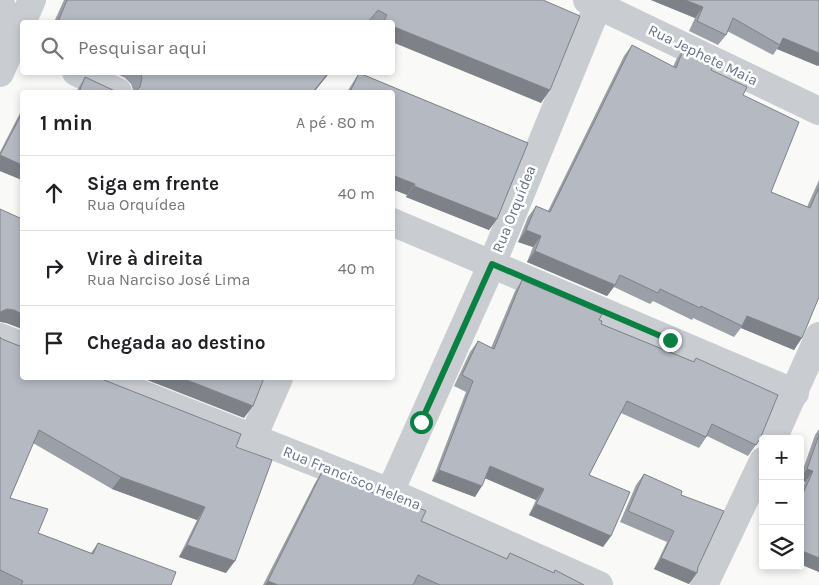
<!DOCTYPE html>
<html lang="pt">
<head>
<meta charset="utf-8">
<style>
	:root { --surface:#fff; --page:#f2f2f2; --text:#202124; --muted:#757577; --line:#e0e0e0 }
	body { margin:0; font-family:Karla,sans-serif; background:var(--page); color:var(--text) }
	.controls { position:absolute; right:15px; bottom:15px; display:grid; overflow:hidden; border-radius:5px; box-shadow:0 2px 8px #0003 }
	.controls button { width:45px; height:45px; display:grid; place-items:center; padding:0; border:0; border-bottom:1px solid var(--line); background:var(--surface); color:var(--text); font:25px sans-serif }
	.stop { position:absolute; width:15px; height:15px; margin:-11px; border:4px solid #0b8043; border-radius:50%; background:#fff }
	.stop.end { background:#0b8043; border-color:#fff; box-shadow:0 1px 5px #0008 }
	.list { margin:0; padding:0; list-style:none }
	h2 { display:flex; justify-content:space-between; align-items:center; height:65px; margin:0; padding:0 20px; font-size:21px }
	h2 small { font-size:16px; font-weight:400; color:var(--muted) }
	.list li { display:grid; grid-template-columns:32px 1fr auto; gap:15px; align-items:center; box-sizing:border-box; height:75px; padding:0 20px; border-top:1px solid var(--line) }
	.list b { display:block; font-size:19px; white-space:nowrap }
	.list p { margin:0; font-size:16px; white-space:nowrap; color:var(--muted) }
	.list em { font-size:16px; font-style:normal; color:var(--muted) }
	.icon { flex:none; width:28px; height:28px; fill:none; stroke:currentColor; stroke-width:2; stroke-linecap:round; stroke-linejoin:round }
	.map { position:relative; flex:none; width:819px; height:585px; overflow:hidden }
	.search { position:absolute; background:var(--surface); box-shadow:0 2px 8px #0003; left:20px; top:20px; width:375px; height:55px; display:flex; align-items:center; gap:12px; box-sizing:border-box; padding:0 18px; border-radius:5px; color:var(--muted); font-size:19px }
	.panel { position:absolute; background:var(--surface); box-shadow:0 2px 8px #0003; left:20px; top:90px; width:375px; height:290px; border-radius:5px }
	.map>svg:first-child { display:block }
</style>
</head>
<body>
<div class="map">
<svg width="819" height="585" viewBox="0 0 819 585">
	<rect width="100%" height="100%" fill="#f9faf7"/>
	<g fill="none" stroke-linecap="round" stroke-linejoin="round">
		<g stroke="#c9ccd1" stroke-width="28">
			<path d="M587,0l232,111"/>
			<path d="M0,1l12,41 7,3"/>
			<path d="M76,72l42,20"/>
			<path d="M0,73l32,-73"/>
			<path d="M392,222l403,171"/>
			<path d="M0,337l22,9"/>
			<path d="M101,378l289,114 209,93"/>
			<path d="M253,437l26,-59"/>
			<path d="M773,439l46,-103"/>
			<path d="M390,492l102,-228 106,-259"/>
			<path d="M704,585l59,-124"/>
		</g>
	</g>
	<g fill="#9b9fa7">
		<path d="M64,0h479l-2,103 -149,-81h-338z"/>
		<path d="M651,0h168v65l-1,1 -41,-17 -4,6 -46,-24 -1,4 -8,10 -29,-14 6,-13z"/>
		<path d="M632,45l41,22 3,-7 8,-12 59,47 28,97 36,15 12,-27v117l-25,53 -53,-22 -7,9 -41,-19 -1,2 -39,-19 -3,3 -36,-17 -7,9 -80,-34 6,-15 -15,-5 10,-25 8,-11 12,5 76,-155z"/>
		<path d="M113,72h217l-16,20h-181v-2l-2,-6 -6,-6z"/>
		<path d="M359,73l169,70 -31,76 -8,11 -83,-33 1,-2 -15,-6v-97h-45l5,-8z"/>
		<path d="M85,77l32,15h-41z"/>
		<path d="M22,109v71l-22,-9v-19z"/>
		<path d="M522,280l77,40 2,4 92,38 3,-4 64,81 -12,17 -41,-20 -8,12 -78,-35 -32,62 22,61 -8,11 -74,-32 7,-15 -51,-22 -10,19 -43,-16 34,-89 -12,-6 16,-34 8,-11 13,7 24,-57z"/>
		<path d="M0,337l2,2 102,41 132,67 -10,126 -47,-16 18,-37 -85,-31 -79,-46 -23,55 28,35 53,20 7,-10 73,42h-171z"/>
		<path d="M819,429v143l-19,-8v-71l5,-11 -5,-2v-2l15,-43z"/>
		<path d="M323,470l53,24 3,-4 42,31 85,38 4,-6 43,20 2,-3 29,15h-321l52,-102z"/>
		<path d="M644,474l37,21 8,89 -35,-15 13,-27 -47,-20 16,-37z"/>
	</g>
	<g fill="#7e8288">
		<path d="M651,0h34l18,7 -8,11z"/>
		<path d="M392,26l158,64 -9,13 -149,-61z"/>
		<path d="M783,38l36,15v12l-1,1 -41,-17 3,-4z"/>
		<path d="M329,72h1l-16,20h-1z"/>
		<path d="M0,155l22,10v15l-22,-9z"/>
		<path d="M392,175l23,9 -8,11 -15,-6z"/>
		<path d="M414,186l83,33 -8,11 -83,-33z"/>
		<path d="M526,230l15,6 -8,11 -15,-5z"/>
		<path d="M535,251l80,34 -8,11 -80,-34z"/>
		<path d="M7,309l7,1 8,4v15l-16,-6 -6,-1v-10z"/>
		<path d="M747,316l55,22 -8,12 -53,-22z"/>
		<path d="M142,378h40l71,28 -9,12z"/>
		<path d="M490,466l54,23 -8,11 -54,-23z"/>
		<path d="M807,469l6,2 -8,11 -5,-2v-1z"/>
		<path d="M439,470l43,16 -7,11 -43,-16z"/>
		<path d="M121,477l84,30 -8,13 -85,-31z"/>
		<path d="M536,504l75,32 -8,11 -74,-32z"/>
		<path d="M187,545l48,16 -9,12 -47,-16z"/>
		<path d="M800,550l19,8v14l-19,-8z"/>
		<path d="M661,558l36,15 -8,11 -35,-15z"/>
		<path d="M268,581l10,4h-13z"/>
	</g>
	<g fill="#b4b9c2" stroke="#7e8288">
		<path d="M67,0h476l37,16 -30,74 -158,-64v-4h-9l4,-7 -9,-5 -10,12h-310z"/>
		<path d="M685,0h134v53l-36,-15 -3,7 -47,-27 -7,17 -29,-14 6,-14z"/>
		<path d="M632,45l44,23 8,-20 30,15 -3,7 36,17 -4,8 56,27 -28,70 39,16 9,-21v110l-17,41 -55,-22 -5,10 -41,-20 -1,2 -40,-19 -2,4 -38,-18 -5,10 -80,-34 6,-15 -15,-6 10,-24 14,6z"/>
		<path d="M140,72h189l-16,20h-178l5,-5 2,-9z"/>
		<path d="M359,73l169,70 -31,76 -83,-33 1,-2 -23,-9v-83h-42z"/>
		<path d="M85,77l32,15h-38z"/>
		<path d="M22,113v52l-22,-10z"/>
		<path d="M0,209l22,10v95l-8,-4 -7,-1 -7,3z"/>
		<path d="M522,280l80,34 -3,6 3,1 -1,3 93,38 2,-4 82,37 -18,44 -4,6 -44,-21 -6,13 -79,-36 -38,74 41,17 -19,44 -75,-32 8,-15 -54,-23 -8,20 -43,-16 34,-89 -11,-6 16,-34 16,8z"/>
		<path d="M0,337l2,2 20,8v31h78l4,2 137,54 -5,13 36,13 -37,101 -48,-16 18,-38 -84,-30 -82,-47 -29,68 38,11 -10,24 55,21 5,-11 78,29 -5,13h-150l2,-4 -23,-11z"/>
		<path d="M182,378h82l-11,28z"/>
		<path d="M819,435v123l-19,-8v-50l13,-29 -6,-2z"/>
		<path d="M323,470l54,25 2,-5 47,21 -5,10 86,38 3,-6 44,20 1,-3 29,15h-144l-22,-10 -5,10h-135l-10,-4z"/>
		<path d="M644,474l38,17 -1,4 43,16 -26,56 -1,6 -36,-15 13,-27 -46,-20z"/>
	</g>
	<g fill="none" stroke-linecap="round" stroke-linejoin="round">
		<path stroke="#0b8043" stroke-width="6" d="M421,422l71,-158 178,76"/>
	</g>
	<g text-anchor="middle" stroke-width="5" stroke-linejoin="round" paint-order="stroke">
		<g font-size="15" fill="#66728b" stroke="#fff">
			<text transform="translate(703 55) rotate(26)" y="5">Rua Jephete Maia</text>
			<text transform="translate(514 209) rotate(-68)" y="5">Rua Orquídea</text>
			<text transform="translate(352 478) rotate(22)" y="5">Rua Francisco Helena</text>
		</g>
	</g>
</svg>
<div class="controls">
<button>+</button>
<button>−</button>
<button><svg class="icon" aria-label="layers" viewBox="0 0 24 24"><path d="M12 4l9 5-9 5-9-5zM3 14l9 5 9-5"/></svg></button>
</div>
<div class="stop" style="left:421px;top:422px"></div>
<div class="stop end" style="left:670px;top:340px"></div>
<div class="search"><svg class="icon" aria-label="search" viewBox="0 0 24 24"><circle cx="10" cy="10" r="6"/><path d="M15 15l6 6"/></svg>Pesquisar aqui</div>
<section class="panel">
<h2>1 min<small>A pé · 80 m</small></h2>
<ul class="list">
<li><svg class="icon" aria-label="ahead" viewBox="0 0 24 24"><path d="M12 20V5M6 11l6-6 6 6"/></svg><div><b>Siga em frente</b><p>Rua Orquídea</p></div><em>40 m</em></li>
<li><svg class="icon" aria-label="right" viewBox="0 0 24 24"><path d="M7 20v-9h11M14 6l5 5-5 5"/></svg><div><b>Vire à direita</b><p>Rua Narciso José Lima</p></div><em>40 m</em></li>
<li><svg class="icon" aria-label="arrive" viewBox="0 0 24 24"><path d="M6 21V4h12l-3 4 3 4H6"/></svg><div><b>Chegada ao destino</b></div></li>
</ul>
</section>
</div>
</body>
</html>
